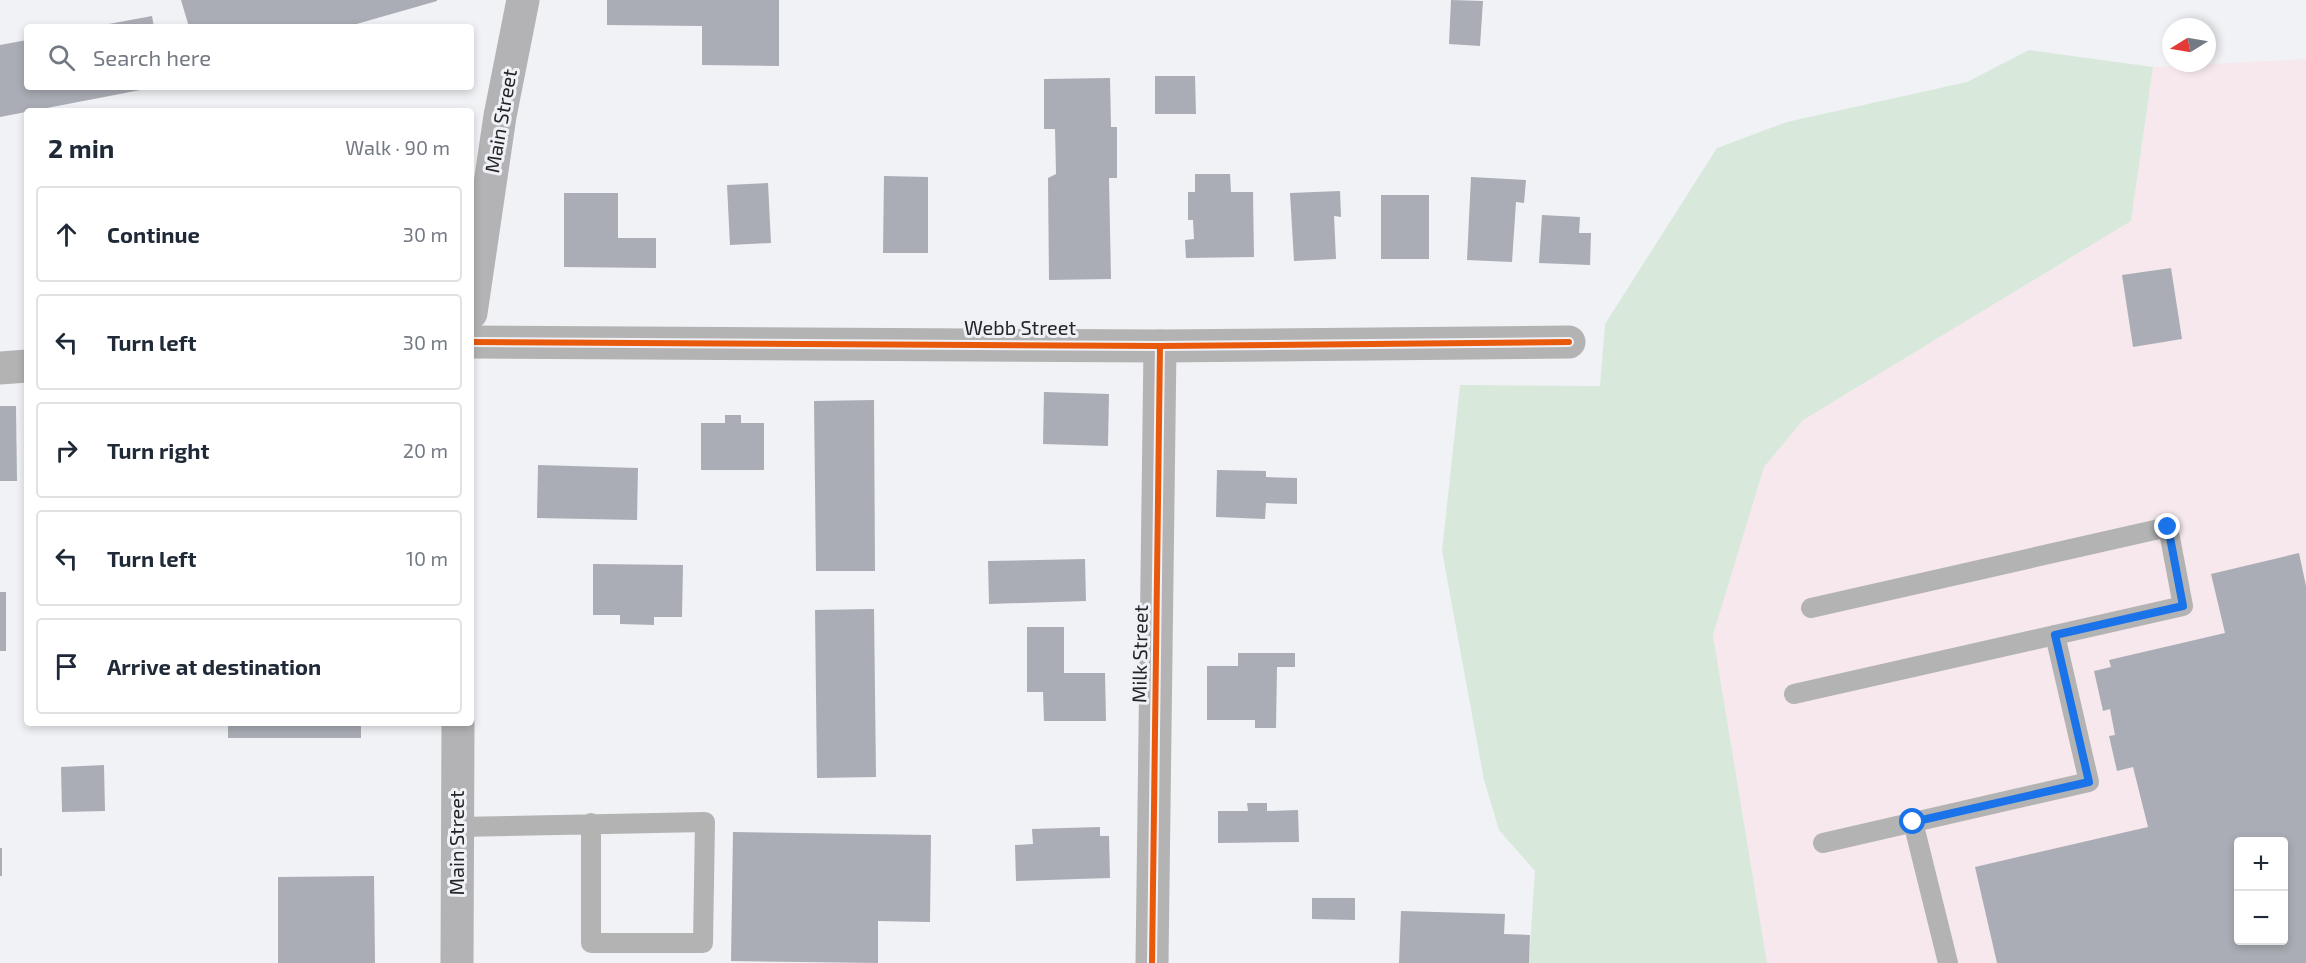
<!DOCTYPE html>
<html lang="en">
<head>
<meta charset="utf-8">
<style>
	:root { --surface:#fff; --page:#f6f6f7; --text:#1f2937; --muted:#747a83; --line:#e0e1e3 }
	body { margin:0; font-family:"Exo 2",sans-serif; background:var(--page); color:var(--text) }
	.controls { position:absolute; right:18px; bottom:18px; display:grid; overflow:hidden; border-radius:6px; box-shadow:0 3px 9px #0003 }
	.controls button { width:54px; height:54px; display:grid; place-items:center; padding:0; border:0; border-bottom:2px solid var(--line); background:var(--surface); color:var(--text); font:30px sans-serif }
	.compass { position:absolute; left:2162px; top:18px; width:54px; height:54px; border-radius:50%; background:var(--surface); box-shadow:0 3px 9px #0003; rotate:259deg }
	.stop { position:absolute; width:18px; height:18px; margin:-14px; border:4px solid #1a73e8; border-radius:50%; background:#fff }
	.stop.end { background:#1a73e8; border-color:#fff; box-shadow:0 2px 6px #0008 }
	.list { margin:0; padding:0; list-style:none }
	h2 { display:flex; justify-content:space-between; align-items:center; height:78px; margin:0; padding:0 24px; font-size:26px }
	h2 small { font-size:20px; font-weight:400; color:var(--muted) }
	.list li { display:grid; grid-template-columns:39px 1fr auto; gap:18px; align-items:center; box-sizing:border-box; height:96px; margin:0 12px 12px; padding:0 12px; border:2px solid var(--line); border-radius:6px }
	.list b { display:block; font-size:22px; white-space:nowrap }
	.list em { font-size:20px; font-style:normal; color:var(--muted) }
	.icon { flex:none; width:33px; height:33px; fill:none; stroke:currentColor; stroke-width:2; stroke-linecap:round; stroke-linejoin:round }
	.map { position:relative; flex:none; width:2306px; height:963px; overflow:hidden }
	.search { position:absolute; background:var(--surface); box-shadow:0 3px 9px #0003; left:24px; top:24px; width:450px; height:66px; display:flex; align-items:center; gap:15px; box-sizing:border-box; padding:0 21px; border-radius:6px; color:var(--muted); font-size:22px }
	.panel { position:absolute; background:var(--surface); box-shadow:0 3px 9px #0003; left:24px; top:108px; width:450px; height:618px; border-radius:6px }
	.map>svg:first-child { display:block }
</style>
</head>
<body>
<div class="map">
<svg width="2306" height="963" viewBox="0 0 2306 963">
	<rect width="100%" height="100%" fill="#f0f2f5"/>
	<path fill="#f6e8ec" fill-rule="evenodd" d="M2306,59v904h-539l-54,-328 51,-168 38,-47 329,-199 22,-154zM2238,842h46v98h-46z"/>
	<path fill="#d8e9dc" d="M2029,50l124,17 -22,154 -328,199 -39,47 -51,168 54,328h-238l6,-92 -36,-41 -15,-50 -42,-229 18,-166 140,1 5,-62 112,-176 70,-26 180,-40z"/>
	<g fill="#aaadb5" fill-rule="evenodd">
		<path d="M181,0h256v1l-91,26h-157z"/>
		<path d="M607,0h172v66l-77,-1v-39l-95,-1z"/>
		<path d="M1451,0l32,1 -3,45 -31,-2z"/>
		<path d="M152,16l2,11h-56v-1z"/>
		<path d="M27,40v47l124,1 -151,29v-72z"/>
		<path d="M1155,76h40l1,38h-41z"/>
		<path d="M1110,78l1,49h6v51h-8l2,101 -62,1 -1,-102 8,-4 -1,-45h-11v-50z"/>
		<path d="M1195,174h35l1,18h22l1,65 -68,1 -1,-18 9,-1 -1,-19h-5v-28h7z"/>
		<path d="M884,176l44,1v76h-45z"/>
		<path d="M1471,177l55,3 -2,23 -8,-1 -4,60 -45,-2z"/>
		<path d="M768,183l3,60 -41,2 -3,-60z"/>
		<path d="M1340,191l1,26 -7,-1 2,43 -42,2 -4,-68z"/>
		<path d="M564,193h54v45h38v30l-92,-1z"/>
		<rect x="1381" y="195" width="48" height="64"/>
		<path d="M1542,215l38,2 -1,16h12l-1,32 -51,-2z"/>
		<path d="M2171,268l11,71 -49,8 -11,-72z"/>
		<path d="M1044,392l65,2 -1,52 -65,-2z"/>
		<path d="M874,400l1,171h-59l-2,-170z"/>
		<path d="M0,406h16l1,75h-17z"/>
		<path d="M725,415h16v8h23v47h-63v-47h24z"/>
		<path d="M538,465l100,3 -1,52 -100,-2z"/>
		<path d="M1217,470l49,1v6l31,1v26l-31,-1 -1,16 -49,-2z"/>
		<path d="M2299,553l7,33v377h-309l-22,-96 173,-40 -15,-60 -16,4 -8,-35 6,-1 -5,-26 -7,2 -9,-40 17,-4 -2,-7 116,-27 -14,-59zM2238,842h46v98h-46z"/>
		<path d="M1085,559l1,42 -97,3 -1,-43z"/>
		<path d="M593,564l90,1 -1,52h-28v8l-34,-1v-9h-27z"/>
		<rect x="0" y="592" width="6" height="59"/>
		<path d="M874,609l2,168 -59,1 -2,-168z"/>
		<path d="M1027,627h37v46h41l1,48h-62l-1,-29h-16z"/>
		<path d="M1238,653h57v14h-18l-1,61h-21v-8h-48v-54h31z"/>
		<rect x="228" y="723" width="133" height="15"/>
		<path d="M104,765l1,46 -43,1 -1,-45z"/>
		<path d="M1247,803h20v8l31,-1 1,32 -81,1v-32h30z"/>
		<path d="M1100,827v9h9l1,42 -94,3 -1,-36 18,-1 -1,-15z"/>
		<path d="M733,832l198,3 -1,87 -52,-1v42l-147,-2z"/>
		<rect x="0" y="848" width="2" height="28"/>
		<path d="M374,876l1,87h-97v-86z"/>
		<path d="M1312,898h43v22l-43,-1z"/>
		<path d="M1401,911l104,3 -1,20 26,1 -1,28h-130z"/>
	</g>
	<g fill="none" stroke-linecap="round" stroke-linejoin="round">
		<g stroke="#b4b3b4" stroke-width="20">
			<path d="M1794,694l389,-88 -15,-79 -357,81"/>
			<path d="M1913,822l35,141"/>
			<path d="M457,827l248,-5 -2,121h-112v-120"/>
			<path d="M1823,843l266,-61 -34,-147"/>
		</g>
		<g stroke="#b4b3b4" stroke-width="33">
			<path d="M471,342l689,4 409,-4"/>
			<path d="M0,368l27,-2"/>
			<path d="M1152,963l8,-617"/>
		</g>
		<g stroke="#b3b2b4" stroke-width="33">
			<path d="M471,313l29,-197 23,-116"/>
			<path d="M457,963l1,-240"/>
		</g>
		<defs>
			<g id="cycleway">
				<path d="M471,342l689,4 409,-4"/>
				<path d="M1152,963l8,-617"/>
			</g>
		</defs>
		<use href="#cycleway" stroke="#eff1f6" stroke-width="10"/>
		<use href="#cycleway" stroke="#e8590c" stroke-width="6"/>
	</g>
	<g fill="none" stroke-linecap="round" stroke-linejoin="round">
		<path stroke="#1a73e8" stroke-width="8" d="M1913,822l176,-40 -34,-147 128,-29 -15,-79"/>
	</g>
	<g text-anchor="middle" stroke-width="6" stroke-linejoin="round" paint-order="stroke">
		<g font-size="20" fill="#242527" stroke="#eff1f6">
			<text transform="translate(501 121) rotate(-80)" y="7">Main Street</text>
			<text x="1020" y="335">Webb Street</text>
			<text transform="translate(1140 654) rotate(-89)" y="7">Milk Street</text>
			<text transform="translate(457 843) rotate(-90)" y="7">Main Street</text>
		</g>
	</g>
</svg>
<div class="controls">
<button>+</button>
<button>−</button>
</div>
<svg class="compass" viewBox="-18 -18 36 36"><path d="M0-13l5 13h-10z" fill="#e53935"/><path d="M0 13l5-13h-10z" fill="#747a83"/></svg>
<div class="stop" style="left:1913px;top:822px"></div>
<div class="stop end" style="left:2168px;top:527px"></div>
<div class="search"><svg class="icon" aria-label="search" viewBox="0 0 24 24"><circle cx="10" cy="10" r="6"/><path d="M15 15l6 6"/></svg>Search here</div>
<section class="panel">
<h2>2 min<small>Walk · 90 m</small></h2>
<ul class="list">
<li><svg class="icon" aria-label="ahead" viewBox="0 0 24 24"><path d="M12 20V5M6 11l6-6 6 6"/></svg><div><b>Continue</b></div><em>30 m</em></li>
<li><svg class="icon" aria-label="left" viewBox="0 0 24 24"><path d="M17 20v-9H6M10 6l-5 5 5 5"/></svg><div><b>Turn left</b></div><em>30 m</em></li>
<li><svg class="icon" aria-label="right" viewBox="0 0 24 24"><path d="M7 20v-9h11M14 6l5 5-5 5"/></svg><div><b>Turn right</b></div><em>20 m</em></li>
<li><svg class="icon" aria-label="left" viewBox="0 0 24 24"><path d="M17 20v-9H6M10 6l-5 5 5 5"/></svg><div><b>Turn left</b></div><em>10 m</em></li>
<li><svg class="icon" aria-label="arrive" viewBox="0 0 24 24"><path d="M6 21V4h12l-3 4 3 4H6"/></svg><div><b>Arrive at destination</b></div></li>
</ul>
</section>
</div>
</body>
</html>
